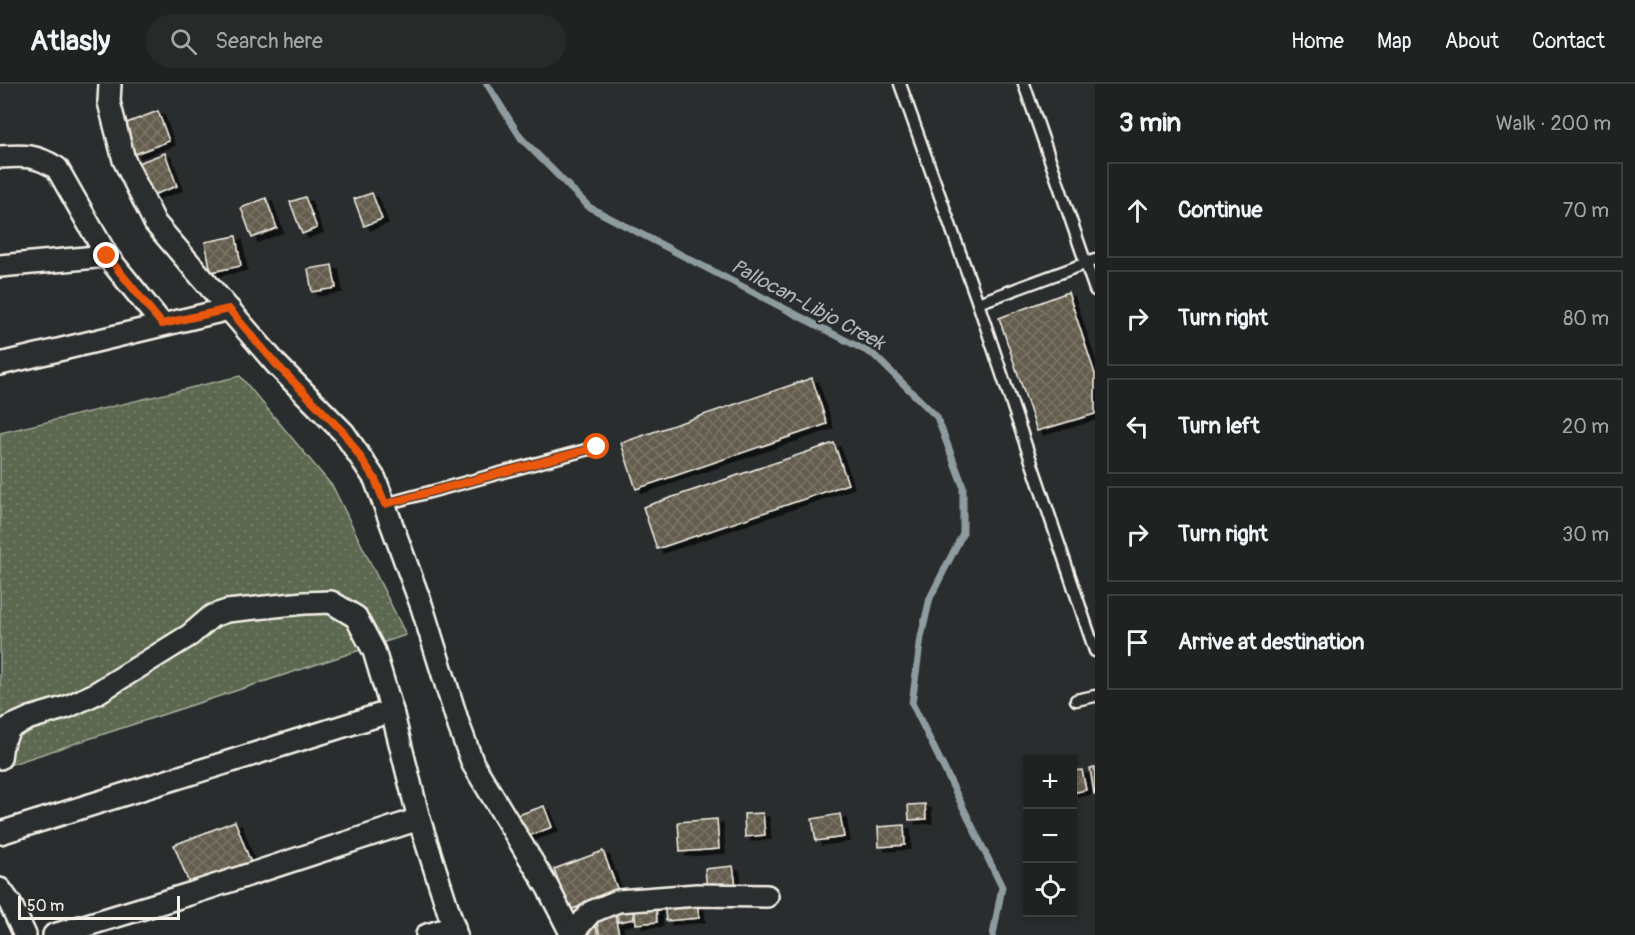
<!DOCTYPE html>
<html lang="en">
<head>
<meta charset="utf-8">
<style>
	:root { --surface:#202222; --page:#282a2a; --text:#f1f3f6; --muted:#a2a4a5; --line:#3d3f40 }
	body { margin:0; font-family:Pangolin,sans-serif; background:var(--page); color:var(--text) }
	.controls { position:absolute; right:18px; bottom:18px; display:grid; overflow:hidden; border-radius:0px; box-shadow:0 3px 9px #0003 }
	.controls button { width:54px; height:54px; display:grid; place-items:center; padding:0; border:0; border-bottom:2px solid var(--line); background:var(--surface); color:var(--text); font:30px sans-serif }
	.scale { position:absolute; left:18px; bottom:15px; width:162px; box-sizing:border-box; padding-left:6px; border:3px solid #f4f1e8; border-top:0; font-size:16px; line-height:21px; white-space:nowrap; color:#f4f1e8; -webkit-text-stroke:4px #2a2d2e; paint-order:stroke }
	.stop { position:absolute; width:18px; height:18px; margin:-14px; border:4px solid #ea580c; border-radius:50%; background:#fff }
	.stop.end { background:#ea580c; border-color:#fff; box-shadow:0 2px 6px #0008 }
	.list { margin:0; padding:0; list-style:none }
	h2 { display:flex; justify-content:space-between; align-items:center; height:78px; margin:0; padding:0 24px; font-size:26px }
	h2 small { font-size:20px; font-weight:400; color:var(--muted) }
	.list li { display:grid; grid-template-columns:39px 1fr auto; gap:18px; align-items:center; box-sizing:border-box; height:96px; margin:0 12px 12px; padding:0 12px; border:2px solid var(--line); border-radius:0px }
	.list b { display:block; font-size:22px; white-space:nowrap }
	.list em { font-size:20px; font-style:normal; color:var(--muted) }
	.icon { flex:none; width:33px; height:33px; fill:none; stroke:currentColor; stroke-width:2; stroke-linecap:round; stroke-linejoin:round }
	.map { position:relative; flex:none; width:1095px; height:851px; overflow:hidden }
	header { display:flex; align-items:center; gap:36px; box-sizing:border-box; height:84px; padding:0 30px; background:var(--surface); border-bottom:2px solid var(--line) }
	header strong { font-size:28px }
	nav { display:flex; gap:33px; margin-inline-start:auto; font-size:21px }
	.search { width:420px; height:54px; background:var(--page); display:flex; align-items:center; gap:15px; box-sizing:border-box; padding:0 21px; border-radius:33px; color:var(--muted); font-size:22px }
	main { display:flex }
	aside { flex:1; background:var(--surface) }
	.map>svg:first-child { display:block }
</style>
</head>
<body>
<header>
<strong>Atlasly</strong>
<div class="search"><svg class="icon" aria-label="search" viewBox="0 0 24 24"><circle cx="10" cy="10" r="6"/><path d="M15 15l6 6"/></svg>Search here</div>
<nav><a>Home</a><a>Map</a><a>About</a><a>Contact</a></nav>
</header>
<main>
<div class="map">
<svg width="1095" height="851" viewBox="0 0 1095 851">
	<defs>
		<pattern id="grass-dots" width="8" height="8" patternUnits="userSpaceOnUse" patternTransform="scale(1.5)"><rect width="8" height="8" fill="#5b6850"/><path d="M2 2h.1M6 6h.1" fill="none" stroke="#737e69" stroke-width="1.8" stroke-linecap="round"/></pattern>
		<pattern id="building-cross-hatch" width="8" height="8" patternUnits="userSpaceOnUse" patternTransform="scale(1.5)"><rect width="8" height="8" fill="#645d4d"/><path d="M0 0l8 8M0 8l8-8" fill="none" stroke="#7b7567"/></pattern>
		<filter id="shadow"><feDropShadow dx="6" dy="4" stdDeviation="0" flood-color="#0009"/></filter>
	</defs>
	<rect width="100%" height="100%" fill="#2a2d2e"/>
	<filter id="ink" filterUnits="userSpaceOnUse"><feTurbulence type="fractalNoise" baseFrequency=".0167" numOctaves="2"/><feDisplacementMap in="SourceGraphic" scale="12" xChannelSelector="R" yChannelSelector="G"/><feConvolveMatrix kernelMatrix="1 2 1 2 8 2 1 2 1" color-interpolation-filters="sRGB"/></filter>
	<g filter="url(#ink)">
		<path fill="url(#grass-dots)" stroke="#a8ac9c" stroke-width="1.5" d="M240,292l93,111 73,148 -406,133v-335z"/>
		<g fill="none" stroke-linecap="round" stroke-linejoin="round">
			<path stroke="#8e9b9f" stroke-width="7" d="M487,0l34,54 68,69 285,148 63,62 26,69v47l-33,65 -9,39 -9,66 90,184 -9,48"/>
		</g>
		<g fill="url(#building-cross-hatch)" stroke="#f4f1e8" stroke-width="1.5" filter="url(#shadow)">
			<path d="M158,27l11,30 -34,13 -11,-30z"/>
			<path d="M165,69l12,33 -27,10 -12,-33z"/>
			<path d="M372,109l10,26 -18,7 -10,-27z"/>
			<path d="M305,113l12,31 -15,6 -12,-32z"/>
			<path d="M266,114l11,30 -25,10 -11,-30z"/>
			<path d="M236,152l5,30 -30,6 -6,-30z"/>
			<path d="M332,181l4,23 -24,4 -4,-23z"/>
			<path d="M1068,208l27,82v40l-58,17 -38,-113z"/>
			<path d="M812,294l15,46 -191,65 -15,-46z"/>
			<path d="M834,359l14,41 -191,65 -14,-42z"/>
			<path d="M1095,683v27h-1l-4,-26z"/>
			<path d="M1082,686l4,20 -14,3v-22z"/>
			<path d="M925,720l1,15 -17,1 -1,-15z"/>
			<path d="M544,722l8,21 -26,10 -8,-22z"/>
			<path d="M763,729l2,22 -20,2 -1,-23z"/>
			<path d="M840,730l4,23 -28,4 -4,-22z"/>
			<path d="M717,735l2,30 -39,3 -2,-30z"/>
			<path d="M235,737l16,42 -61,23 -16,-41z"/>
			<path d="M904,741l1,20 -26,2 -1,-20z"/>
			<path d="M603,767l15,40 -48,19 -16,-41z"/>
			<path d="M733,782l3,20 -29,4 -2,-21z"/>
			<path d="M697,814l2,20 -33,3 -2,-20z"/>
			<path d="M656,818l1,20 -21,2 -2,-21z"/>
			<path d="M632,821l2,14 -16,3 -2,-14z"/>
			<path d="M614,828l5,22 -19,1 -5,-18z"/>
			<path d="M596,843l2,8h-19l-1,-5z"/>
		</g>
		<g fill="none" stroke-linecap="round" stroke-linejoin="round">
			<defs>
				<g id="service">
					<path d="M900,0l78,219 117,348"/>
					<path d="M1024,0l71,206"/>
					<path d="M978,219l117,-43"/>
					<path d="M385,420l212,-57"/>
					<path d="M1076,616l19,-4"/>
				</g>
				<g id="minor">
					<path d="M110,0l-1,18 15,58 31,63 121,141 68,69 31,46 47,128 37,119 14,38 75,124 24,47"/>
					<path d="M0,73c25,-2 36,-2 57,11l50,88 55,68"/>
					<path d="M0,182l107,-10"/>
					<path d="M0,280l229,-55"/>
					<path d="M0,674l2,-14 8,-17 20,-9 37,-11 28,-13 95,-59 22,-19 15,-5 77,-8 27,-1 25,15 18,34 18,60 27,108 37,116"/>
					<path d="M0,749l392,-122"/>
					<path d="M0,805l10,14 15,32"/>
					<path d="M572,850l19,-22 27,-11 79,-6 70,1"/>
					<path d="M54,851l139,-42 226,-74"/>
					<path d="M427,851l27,-8"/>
				</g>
			</defs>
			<use href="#service" stroke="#f4f1e8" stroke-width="15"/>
			<use href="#minor" stroke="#f4f1e8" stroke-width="26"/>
			<use href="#service" stroke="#2a2d2e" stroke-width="10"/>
			<use href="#minor" stroke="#2a2d2e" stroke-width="21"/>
		</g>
	</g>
	<g fill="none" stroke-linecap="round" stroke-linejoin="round" filter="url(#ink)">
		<path stroke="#ea580c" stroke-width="8" d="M107,172l55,68 67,-15 47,55 68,69 31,46 10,25 212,-57"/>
	</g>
	<g text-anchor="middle" stroke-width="4.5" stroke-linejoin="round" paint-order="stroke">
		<g font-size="20" font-style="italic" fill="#b0b7b7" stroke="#2a2d2e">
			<text transform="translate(808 220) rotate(28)" y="7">Pallocan-Libjo Creek</text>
		</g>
	</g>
</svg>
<div class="controls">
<button>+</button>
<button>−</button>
<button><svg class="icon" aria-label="locate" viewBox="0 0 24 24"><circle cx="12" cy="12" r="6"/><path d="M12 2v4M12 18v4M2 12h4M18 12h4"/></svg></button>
</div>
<div class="scale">50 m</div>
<div class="stop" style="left:597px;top:363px"></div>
<div class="stop end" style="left:107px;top:172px"></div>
</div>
<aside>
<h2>3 min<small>Walk · 200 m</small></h2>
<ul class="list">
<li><svg class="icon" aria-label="ahead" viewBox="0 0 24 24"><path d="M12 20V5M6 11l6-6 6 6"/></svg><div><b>Continue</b></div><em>70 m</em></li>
<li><svg class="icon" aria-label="right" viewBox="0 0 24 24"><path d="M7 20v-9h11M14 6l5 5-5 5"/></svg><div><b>Turn right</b></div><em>80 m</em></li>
<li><svg class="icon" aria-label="left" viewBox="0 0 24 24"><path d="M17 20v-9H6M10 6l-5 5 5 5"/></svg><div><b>Turn left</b></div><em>20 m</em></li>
<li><svg class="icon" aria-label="right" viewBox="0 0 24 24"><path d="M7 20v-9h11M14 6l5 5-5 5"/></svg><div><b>Turn right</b></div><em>30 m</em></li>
<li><svg class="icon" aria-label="arrive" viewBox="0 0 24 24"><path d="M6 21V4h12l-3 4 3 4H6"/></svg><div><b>Arrive at destination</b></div></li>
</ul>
</aside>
</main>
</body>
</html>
